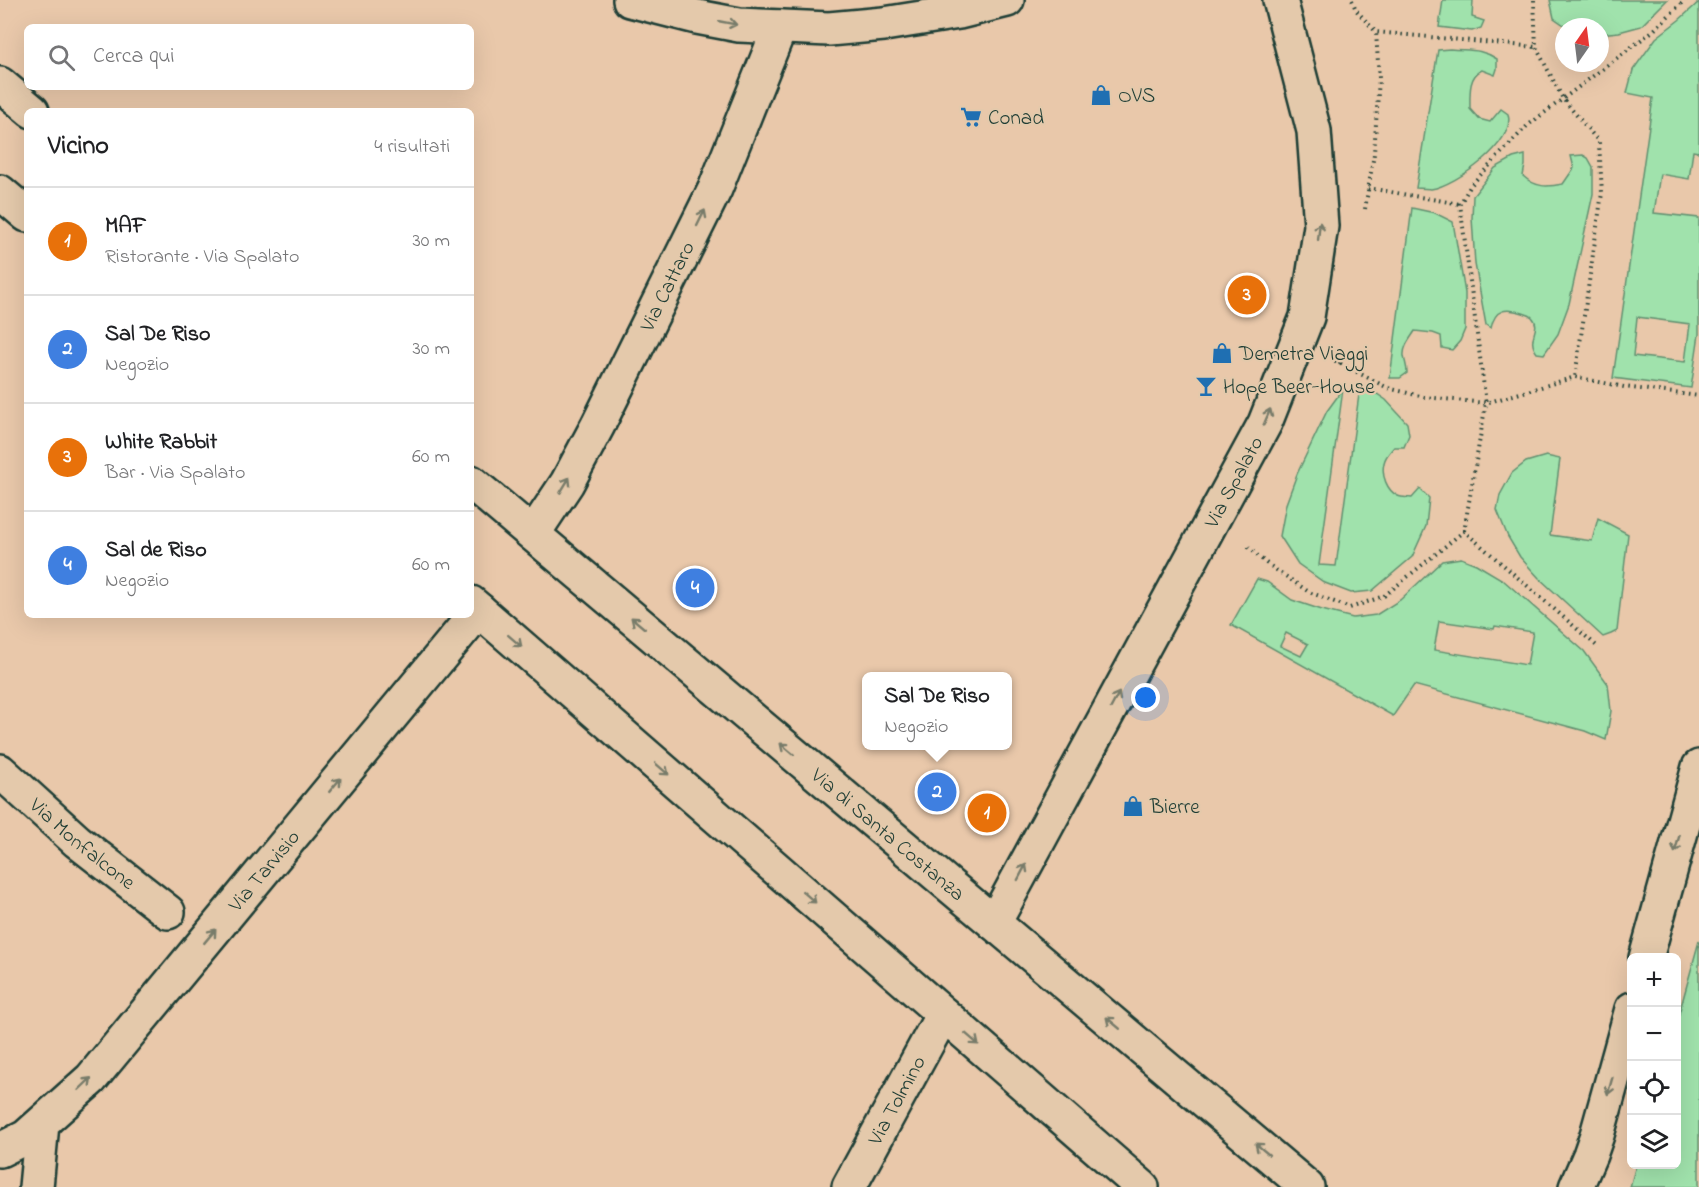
<!DOCTYPE html>
<html lang="it">
<head>
<meta charset="utf-8">
<style>
	:root { --surface:#fff; --page:#f2f2f2; --text:#202124; --muted:#757577; --line:#e0e0e0; --accent:#1f6fb2 }
	body { margin:0; font-family:"Indie Flower",sans-serif; background:var(--page); color:var(--text) }
	.controls { position:absolute; right:18px; bottom:18px; display:grid; overflow:hidden; border-radius:9px; box-shadow:0 6px 24px #0002 }
	.controls button { width:54px; height:54px; display:grid; place-items:center; padding:0; border:0; border-bottom:2px solid var(--line); background:var(--surface); color:var(--text); font:30px sans-serif }
	.compass { position:absolute; left:1555px; top:18px; width:54px; height:54px; border-radius:50%; background:var(--surface); box-shadow:0 6px 24px #0002; rotate:14deg }
	.you { position:absolute; left:1146px; top:698px; width:21px; height:21px; margin:-15px; border:4px solid #fff; border-radius:50%; background:#1a73e8; box-shadow:0 0 0 9px #1a73e833 }
	.badge { display:grid; place-items:center; width:39px; height:39px; border-radius:50%; background:var(--accent); color:#fff; font-size:20px; font-weight:700 }
	.pin { position:absolute; translate:-50% -50%; border:3px solid #fff; box-shadow:0 2px 6px #0006 }
	.popup { position:absolute; left:862px; top:672px; width:150px; height:78px; box-sizing:border-box; display:grid; place-content:center; border-radius:9px; background:var(--surface); filter:drop-shadow(0 2px 4px #0005); font-size:20px; white-space:nowrap; color:var(--muted) }
	.popup b { font-size:22px; color:var(--text) }
	.popup::after { content:''; position:absolute; left:50%; top:100%; margin-left:-12px; border:12px solid transparent; border-top-color:var(--surface) }
	.list { margin:0; padding:0; list-style:none }
	h2 { display:flex; justify-content:space-between; align-items:center; height:78px; margin:0; padding:0 24px; font-size:26px }
	h2 small { font-size:20px; font-weight:400; color:var(--muted) }
	.list li { display:grid; grid-template-columns:39px 1fr auto; gap:18px; align-items:center; box-sizing:border-box; height:108px; padding:0 24px; border-top:2px solid var(--line) }
	.list b { display:block; font-size:22px; white-space:nowrap }
	.list p { margin:0; font-size:20px; white-space:nowrap; color:var(--muted) }
	.list em { font-size:20px; font-style:normal; color:var(--muted) }
	.icon { flex:none; width:33px; height:33px; fill:none; stroke:currentColor; stroke-width:2; stroke-linecap:round; stroke-linejoin:round }
	.map { position:relative; flex:none; width:1699px; height:1187px; overflow:hidden }
	.search { position:absolute; background:var(--surface); box-shadow:0 6px 24px #0002; left:24px; top:24px; width:450px; height:66px; display:flex; align-items:center; gap:15px; box-sizing:border-box; padding:0 21px; border-radius:9px; color:var(--muted); font-size:22px }
	.panel { position:absolute; background:var(--surface); box-shadow:0 6px 24px #0002; left:24px; top:108px; width:450px; height:510px; border-radius:9px }
	.map>svg:first-child { display:block }
</style>
</head>
<body>
<div class="map">
<svg width="1699" height="1187" viewBox="0 0 1699 1187">
	<rect width="100%" height="100%" fill="#e9c8aa"/>
	<filter id="ink" filterUnits="userSpaceOnUse"><feTurbulence type="fractalNoise" baseFrequency=".0167" numOctaves="2"/><feDisplacementMap in="SourceGraphic" scale="12" xChannelSelector="R" yChannelSelector="G"/><feConvolveMatrix kernelMatrix="1 2 1 2 8 2 1 2 1" color-interpolation-filters="sRGB"/></filter>
	<g filter="url(#ink)">
		<g fill="#a0e2ac" stroke="#609070" stroke-width="1.5" fill-rule="evenodd">
			<path d="M1443,0h30l-1,17 12,4 -3,7 -9,3 -33,-4z"/>
			<path d="M1550,0h117l-26,26 -22,6 -19,2v-7h-33l-13,-9z"/>
			<path d="M1699,2v150l-6,-1 -4,28 -29,-5 -6,39 45,5v116l-8,54 -78,-10 40,-280 -26,-5 6,-23 23,-32 23,-18zM1637,317l53,7 -5,38 -52,-6z"/>
			<path d="M1450,49c19,2 30,-1 47,10v10l-2,6 -13,-5c-14,6 -12,25 -12,39l9,10 11,3 11,-13 7,5c9,28 -52,71 -77,75 -4,0 -10,-1 -15,-1l22,-138z"/>
			<path d="M1525,155v10l-2,11c13,12 24,11 40,8l11,-16 -3,-12 12,-1 5,3 5,9v27l-24,110 -11,30 -14,20 -7,-1c-12,-16 6,-24 -5,-36 -2,-2 -6,-3 -9,-4 -17,-5 -28,-5 -32,15l-5,-3 -11,-61 -3,-46 1,-22 22,-28 18,-10z"/>
			<path d="M1412,208l23,5 18,9 12,71v36l-5,12 -8,9 -10,-2 -1,-12 -8,-3 -18,-2c-5,8 -12,16 -11,25 1,7 3,10 3,17l-7,5h-10z"/>
			<path d="M1360,387l17,7 9,6 21,23 2,12 -5,12h-10c-4,5 -9,9 -10,16 -3,12 3,28 14,33 4,2 10,1 14,2l8,-9 9,9 -3,28 -14,31 -40,34 -21,2 -26,-10 -27,-19 -18,-28 6,-32 11,-30 30,-63 16,-22 -24,176 17,1z"/>
			<path d="M1546,456l14,3 -10,76 42,6 6,-23 30,16 -11,97 -6,3 -8,3 -64,-59 -19,-21 -12,-20 -11,-27 3,-15 12,-22 14,-11z"/>
			<path d="M1461,558l15,6 27,16 81,71 24,33 3,27 -5,29 -21,-9 -171,-46 -21,31 -162,-91 26,-46 10,3 25,18 30,10 31,8 23,-3 24,-15 42,-39zM1439,621l55,8 1,-3 38,6 -6,33 -93,-15zM1286,633l22,11 -7,12 -21,-10z"/>
			<path d="M1699,941v246h-69l6,-22 40,-1 1,-143z"/>
		</g>
		<g fill="none" stroke-linecap="round" stroke-linejoin="round">
			<defs>
				<g id="minor">
					<path d="M630,0l67,17 42,8 90,4 55,-5 75,-12 48,-12"/>
					<path d="M0,84l32,27"/>
					<path d="M0,192l27,23"/>
					<path id="s1" d="M471,482l836,705"/>
					<path id="s2" d="M533,534l34,-51 31,-58 117,-236 65,-162"/>
					<path d="M471,603l671,584"/>
					<path id="s3" d="M0,771l77,70 91,71"/>
					<path id="s4" d="M994,923l271,-500 42,-106 14,-91 -7,-95 -34,-131"/>
					<path d="M1646,958l53,-191"/>
					<path id="s5" d="M0,1150l26,-13 65,-58 388,-469"/>
					<path d="M36,1187l6,-63"/>
					<path id="s6" d="M849,1187l94,-173"/>
					<path d="M1576,1187l14,-32 7,-20 35,-126"/>
				</g>
			</defs>
			<use href="#minor" stroke="#1f3d34" stroke-width="38"/>
			<g stroke="#1f3d34" stroke-width="4" stroke-dasharray="1.5 4.5" stroke-linecap="butt">
				<path d="M1352,0l4,10 20,22 160,15"/>
				<path d="M1534,0l2,47 27,52 36,43 3,51 -27,184"/>
				<path d="M1368,188l92,16"/>
				<path d="M1365,209l9,-55 5,-76 -3,-46"/>
				<path d="M1335,361l53,27 36,9 62,6 89,-26 49,10 75,9"/>
				<path d="M1340,364l3,-14"/>
				<path d="M1464,531l22,-128 -26,-199 11,-19 56,-59 127,-96 31,-30"/>
				<path d="M1248,547l18,16 43,29 41,16 34,-12 80,-65 134,116"/>
			</g>
			<use href="#minor" stroke="#e4c9ab" stroke-width="33"/>
		</g>
		<defs><path id="oneway-shaft" d="M-6 0H5M1.5-3L5.5 0L1.5 3" fill="none" stroke-width="1.6" stroke-linecap="round" stroke-linejoin="round" transform="scale(1.5)"/></defs>
		<g stroke="#787c6a">
			<use href="#oneway-shaft" transform="translate(728 23) rotate(11)"/>
			<use href="#oneway-shaft" transform="translate(701 218) rotate(-64)"/>
			<use href="#oneway-shaft" transform="translate(1319 231) rotate(-84)"/>
			<use href="#oneway-shaft" transform="translate(1267 417) rotate(-67)"/>
			<use href="#oneway-shaft" transform="translate(565 485) rotate(-59)"/>
			<use href="#oneway-shaft" transform="translate(638 623) rotate(-140)"/>
			<use href="#oneway-shaft" transform="translate(515 641) rotate(41)"/>
			<use href="#oneway-shaft" transform="translate(1115 700) rotate(-62)"/>
			<use href="#oneway-shaft" transform="translate(787 749) rotate(-140)"/>
			<use href="#oneway-shaft" transform="translate(662 769) rotate(41)"/>
			<use href="#oneway-shaft" transform="translate(335 785) rotate(-50)"/>
			<use href="#oneway-shaft" transform="translate(1677 844) rotate(106)"/>
			<use href="#oneway-shaft" transform="translate(1022 872) rotate(-62)"/>
			<use href="#oneway-shaft" transform="translate(809 897) rotate(41)"/>
			<use href="#oneway-shaft" transform="translate(210 936) rotate(-50)"/>
			<use href="#oneway-shaft" transform="translate(1113 1023) rotate(-140)"/>
			<use href="#oneway-shaft" transform="translate(972 1039) rotate(41)"/>
			<use href="#oneway-shaft" transform="translate(85 1084) rotate(-44)"/>
			<use href="#oneway-shaft" transform="translate(1610 1086) rotate(106)"/>
			<use href="#oneway-shaft" transform="translate(1262 1149) rotate(-140)"/>
		</g>
	</g>
	<defs>
		<symbol id="shop-bare" viewBox="-9 -9 18 18"><path d="M-5-2.5h2.3a2.7 3.5 0 0 1 5.4 0H5L5.5 6h-11ZM-1.5-2.5h3a1.5 2.3 0 0 0-3 0Z" fill="#1f6fb2" stroke="#e4c9ab" stroke-width="2.5" paint-order="stroke"/></symbol>
		<symbol id="supermarket-bare" viewBox="-9 -9 18 18"><path d="M-6-5.5h2.5l.6 2H6L4.5 2H-2.5L-4.4-4H-6ZM-1.5 3.2a1.3 1.3 0 1 0 .1 0ZM3 3.2a1.3 1.3 0 1 0 .1 0Z" fill="#1f6fb2" stroke="#e4c9ab" stroke-width="2.5" paint-order="stroke"/></symbol>
		<symbol id="bar-bare" viewBox="-9 -9 18 18"><path d="M-6-5H6L.8 .8V4.5H3.5V6h-7V4.5H-.8V.8Z" fill="#1f6fb2" stroke="#e4c9ab" stroke-width="2.5" paint-order="stroke"/></symbol>
	</defs>
	<g fill-rule="evenodd">
		<use href="#shop-bare" x="1086" y="80" width="30" height="30"/>
		<use href="#supermarket-bare" x="956" y="102" width="30" height="30"/>
		<use href="#shop-bare" x="1207" y="338" width="30" height="30"/>
		<use href="#bar-bare" x="1191" y="371" width="30" height="30"/>
		<use href="#shop-bare" x="1118" y="791" width="30" height="30"/>
	</g>
	<g text-anchor="middle" stroke-width="4.5" stroke-linejoin="round" paint-order="stroke">
		<g font-size="21" fill="#1f3d34" stroke="#e4c9ab" text-anchor="start">
			<text x="1118" y="102">OVS</text>
			<text x="988" y="124">Conad</text>
			<text x="1239" y="360">Demetra Viaggi</text>
			<text x="1223" y="393">Hope Beer-House</text>
			<text x="1150" y="813">Bierre</text>
		</g>
		<g font-size="21" fill="#1f3d34" stroke="#e4c9ab">
			<text dy="7" stroke="none"><textPath href="#s2" startOffset="282">Via Cattaro</textPath></text>
			<text dy="7" stroke="none"><textPath href="#s4" startOffset="502">Via Spalato</textPath></text>
			<text dy="7" stroke="none"><textPath href="#s1" startOffset="546">Via di Santa Costanza</textPath></text>
			<text dy="7" stroke="none"><textPath href="#s3" startOffset="110">Via Monfalcone</textPath></text>
			<text dy="7" stroke="none"><textPath href="#s5" startOffset="387">Via Tarvisio</textPath></text>
			<text dy="7" stroke="none"><textPath href="#s6" startOffset="99">Via Tolmino</textPath></text>
		</g>
	</g>
</svg>
<div class="controls">
<button>+</button>
<button>−</button>
<button><svg class="icon" aria-label="locate" viewBox="0 0 24 24"><circle cx="12" cy="12" r="6"/><path d="M12 2v4M12 18v4M2 12h4M18 12h4"/></svg></button>
<button><svg class="icon" aria-label="layers" viewBox="0 0 24 24"><path d="M12 4l9 5-9 5-9-5zM3 14l9 5 9-5"/></svg></button>
</div>
<svg class="compass" viewBox="-18 -18 36 36"><path d="M0-13l5 13h-10z" fill="#e53935"/><path d="M0 13l5-13h-10z" fill="#757577"/></svg>
<div class="you"></div>
<div class="pin badge" style="left:987px;top:813px;background:#e8710a">1</div>
<div class="pin badge" style="left:937px;top:792px;background:#3f7fe0">2</div>
<div class="popup"><b>Sal De Riso</b>Negozio</div>
<div class="pin badge" style="left:1247px;top:295px;background:#e8710a">3</div>
<div class="pin badge" style="left:695px;top:588px;background:#3f7fe0">4</div>
<div class="search"><svg class="icon" aria-label="search" viewBox="0 0 24 24"><circle cx="10" cy="10" r="6"/><path d="M15 15l6 6"/></svg>Cerca qui</div>
<section class="panel">
<h2>Vicino<small>4 risultati</small></h2>
<ul class="list">
<li><span class="badge" style="background:#e8710a">1</span><div><b>MAF</b><p>Ristorante · Via Spalato</p></div><em>30 m</em></li>
<li><span class="badge" style="background:#3f7fe0">2</span><div><b>Sal De Riso</b><p>Negozio</p></div><em>30 m</em></li>
<li><span class="badge" style="background:#e8710a">3</span><div><b>White Rabbit</b><p>Bar · Via Spalato</p></div><em>60 m</em></li>
<li><span class="badge" style="background:#3f7fe0">4</span><div><b>Sal de Riso</b><p>Negozio</p></div><em>60 m</em></li>
</ul>
</section>
</div>
</body>
</html>
